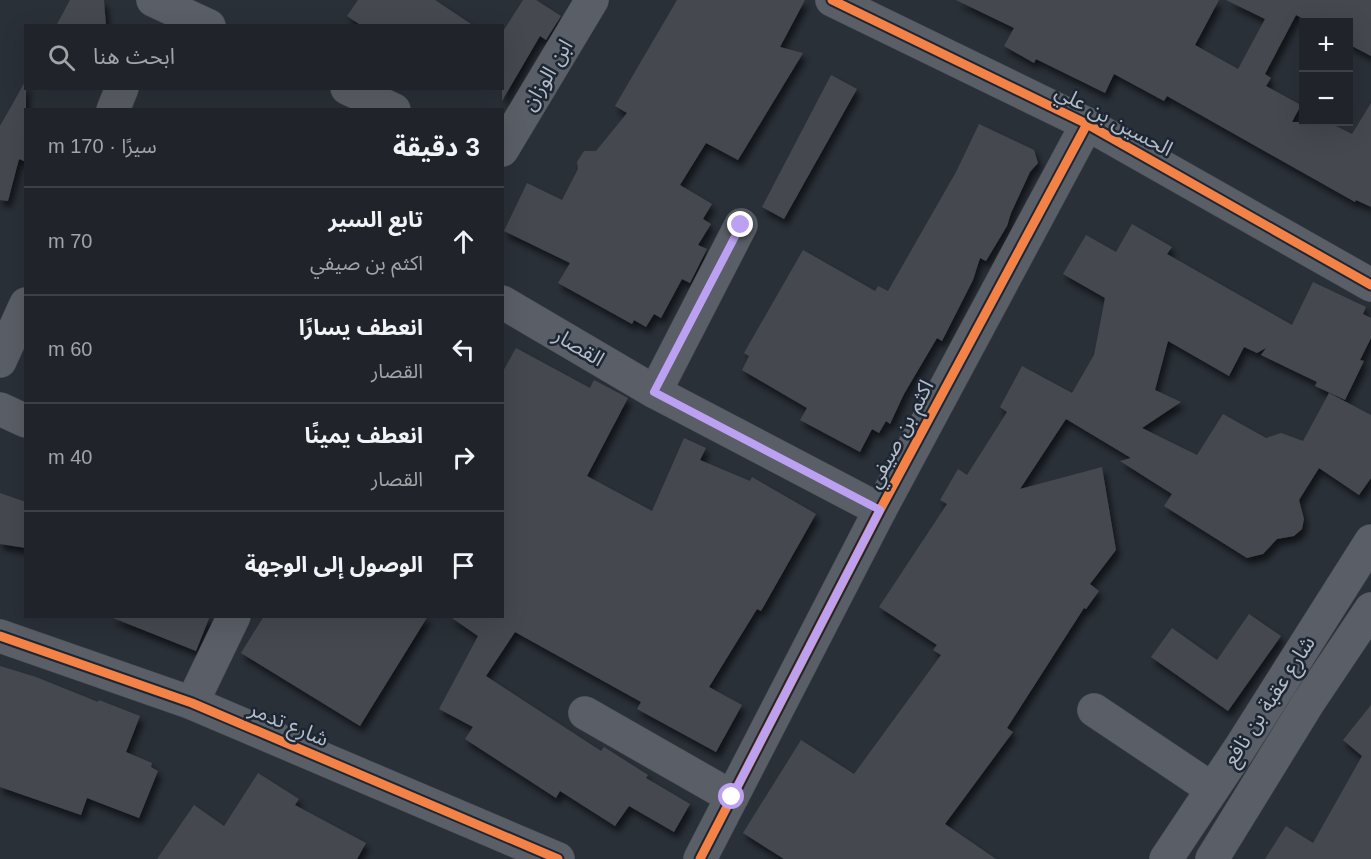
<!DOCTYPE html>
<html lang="ar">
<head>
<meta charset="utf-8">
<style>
	:root { --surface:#20242a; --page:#2d3036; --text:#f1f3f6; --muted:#a2a4a8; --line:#3d4147 }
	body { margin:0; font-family:Helvetica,"Noto Sans Arabic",sans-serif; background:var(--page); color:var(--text); direction:rtl }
	.controls { position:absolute; right:18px; top:18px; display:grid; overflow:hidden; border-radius:0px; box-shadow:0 6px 24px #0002 }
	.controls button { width:54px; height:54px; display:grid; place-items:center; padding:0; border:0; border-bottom:2px solid var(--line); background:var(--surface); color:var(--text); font:30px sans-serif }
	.stop { position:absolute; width:18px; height:18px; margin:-14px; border:4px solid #bca0f2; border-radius:50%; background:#fff }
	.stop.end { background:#bca0f2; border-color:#fff; box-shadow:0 2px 6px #0008 }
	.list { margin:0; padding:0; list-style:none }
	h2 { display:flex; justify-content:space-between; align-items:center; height:78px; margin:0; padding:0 24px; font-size:26px }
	h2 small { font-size:20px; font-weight:400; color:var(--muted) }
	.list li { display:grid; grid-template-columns:39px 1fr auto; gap:18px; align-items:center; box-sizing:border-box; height:108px; padding:0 24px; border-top:2px solid var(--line) }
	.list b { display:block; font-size:22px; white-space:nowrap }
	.list p { margin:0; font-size:20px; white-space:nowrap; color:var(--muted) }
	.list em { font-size:20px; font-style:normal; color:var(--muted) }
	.icon { flex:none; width:33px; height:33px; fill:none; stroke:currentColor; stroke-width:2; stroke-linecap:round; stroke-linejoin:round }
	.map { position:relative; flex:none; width:1371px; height:859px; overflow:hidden; direction:ltr }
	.search { position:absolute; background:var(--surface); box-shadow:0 6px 24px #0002; left:24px; top:24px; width:480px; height:66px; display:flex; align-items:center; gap:15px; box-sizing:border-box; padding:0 21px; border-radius:0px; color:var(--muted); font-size:22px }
	.panel { position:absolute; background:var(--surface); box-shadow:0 6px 24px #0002; left:24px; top:108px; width:480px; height:510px; border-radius:0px; direction:rtl }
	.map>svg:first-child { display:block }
</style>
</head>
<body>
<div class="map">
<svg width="1371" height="859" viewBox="0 0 1371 859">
	<defs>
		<filter id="shadow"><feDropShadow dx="3.5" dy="6" stdDeviation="3" flood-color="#0009"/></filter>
	</defs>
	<rect width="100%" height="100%" fill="#2a3038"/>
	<g fill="#444950" filter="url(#shadow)">
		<path d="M70,0h34l2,26h-50z"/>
		<path d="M358,0h77l39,26h-112l-15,-10z"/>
		<path d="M523,0h13l25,16 -15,24 -6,-4 -38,65v-68z"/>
		<path d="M677,0h128l-25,47 23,6 -65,107 -32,-17 -26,42 32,19 -9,15 8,5 -13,21 9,4 -17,34 -8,-4 -21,39 -7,-4 -8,13 -12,-7 -2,4 -74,-41 12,-20 -66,-32 23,-48 35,17 16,-31 -1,-7 7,-11h12l31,-38 -12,-7z"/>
		<path d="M956,0h263l-24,45 43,24 27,-50 -39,-19h145v56l-23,-12v-22h-39l-13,-7 -31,59 6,4 -5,8 35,19 -9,17h36l24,12 19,-31v104l-15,-7 -1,2 -188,-106 -3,5 -50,-27 -9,19 -69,-34 -2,4 -30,-17 10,-18z"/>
		<path d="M831,75l26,14 -73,130 -22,-12z"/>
		<path d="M26,80v82l-7,-3 -11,42 -8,-1v-74z"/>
		<path d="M979,124l55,26 4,13 -8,9 -19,41 -4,13 -21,35 -6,-3 -7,22 -31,61 -5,-3 -33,56 -14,30 -4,-3 -7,12 -7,-4 -12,23 -60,-32 7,-12 -65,-38 7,-14 -5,-3 59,-103 72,41 3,-5 10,5 68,-119z"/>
		<path d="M1132,224l40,23 -5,7 125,71 21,-43 53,25 -3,7 8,4v20l-11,22 4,1 -19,39 -30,-14 2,-4 -56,-27 5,-7 -9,5 -13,-6 -15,29 -61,-35 -13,49 26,12 -39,26 55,27 26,-41 43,24 15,-5 22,8 26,-48 42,22v63l-12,17 -40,-27 -20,32 5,19 -2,10 -8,7 -17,3 -14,15 -16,4 -83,-52 8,-12 -52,-33 11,-3 -65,-39 -46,70 82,-22 14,83 -26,34 9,7 -13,18 -2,-1 -77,120 6,4 -68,92 51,35h-212l-41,-26 58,-93 53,34 87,-119 -8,-5 4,-5 -58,-38 68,-103 -7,-4 18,-31 9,6 40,-63 -7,-5 22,-41 50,27 22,-38 11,-57 -42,-24 23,-39 30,17z"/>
		<path d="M516,348l74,40 4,-8 34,18 -41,78 65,35 32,-73 22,10 -6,12 50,21 2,-4 64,37 -55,97 -4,-2 -48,78 33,18 -26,47 -79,-43 4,-7 -126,-70 -29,44 115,75 3,-4 44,28 -2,3 44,26 -16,28 -45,-26 -14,20 -55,-35 -4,7 -91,-59 8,-12 -34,-18 39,-73 -29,-20h53v-243z"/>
		<path d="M0,493l26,9v46l-26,-4z"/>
		<path d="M1249,614l32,22 -53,75 -77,-54 21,-29 45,32z"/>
		<path d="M113,616h97l-14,35 -83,-33z"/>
		<path d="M264,616h164l-68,110 -119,-73z"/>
		<path d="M0,666l36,11 62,25 1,-2 41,16 -14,36 26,11 -1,4 7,4 -19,47 -52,-20 -6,17 -81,-28z"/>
		<path d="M1371,705v154h-106l21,-33 27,17 49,-87 -19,-16z"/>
		<path d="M258,773l41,26 -4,6 71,38 -9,16h-200l37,-54 30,21z"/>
	</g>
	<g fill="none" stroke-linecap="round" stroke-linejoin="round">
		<defs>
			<g id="minor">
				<path d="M153,0l56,26"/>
				<path d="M832,0l255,124 284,161"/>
				<path d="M347,88l47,22"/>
				<path d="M113,110l9,-22"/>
				<path d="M502,150l90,-150"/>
				<path d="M502,302l153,90 225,118"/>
				<path d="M0,361l26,-57"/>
				<path d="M655,392l86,-167"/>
				<path d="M0,409l26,12"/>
				<path d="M0,636l192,67 366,156"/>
				<path d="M192,703l42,-87"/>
				<path d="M1094,710l118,79"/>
				<path d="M585,713l147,84"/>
				<path d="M700,859l180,-349 207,-386"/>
				<path d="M1166,859l74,-111 131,-207"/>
				<path d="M1212,859l96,-156 63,-94"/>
			</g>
		</defs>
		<use href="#minor" stroke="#484c53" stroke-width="34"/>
		<use href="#minor" stroke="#5a5e66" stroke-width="33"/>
		<defs>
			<g id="cycleway">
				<path d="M832,0l255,124 284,161"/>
				<path d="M0,636l192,67 366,156"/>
				<path d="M700,859l180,-349 207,-386"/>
			</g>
		</defs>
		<use href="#cycleway" stroke="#1d2633" stroke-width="13"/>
		<use href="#cycleway" stroke="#f48246" stroke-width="9"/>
	</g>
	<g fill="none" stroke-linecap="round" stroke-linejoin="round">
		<path stroke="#bca0f2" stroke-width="8" d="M732,797l148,-287 -226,-118 87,-167"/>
	</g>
	<g text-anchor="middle" stroke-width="5" stroke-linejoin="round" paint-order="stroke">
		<g font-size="21" fill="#b4bcc9" stroke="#1d2633">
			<text transform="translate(547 75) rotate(-59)" y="7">ابن الوزان</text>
			<text transform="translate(1114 120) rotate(28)" y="7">الحسين بن علي</text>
			<text transform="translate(579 347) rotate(31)" y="7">القصار</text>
			<text transform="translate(900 434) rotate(-62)" y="7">اكثم بن صيفي</text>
			<text transform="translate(1269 701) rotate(-57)" y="7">شارع عقبة بن نافع</text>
			<text transform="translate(289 724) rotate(23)" y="7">شارع تدمر</text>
		</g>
	</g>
</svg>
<div class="controls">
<button>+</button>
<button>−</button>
</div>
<div class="stop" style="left:732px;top:797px"></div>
<div class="stop end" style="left:741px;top:225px"></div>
<div class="search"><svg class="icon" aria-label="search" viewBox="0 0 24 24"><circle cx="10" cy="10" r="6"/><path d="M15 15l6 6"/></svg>ابحث هنا</div>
<section class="panel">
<h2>3 دقيقة<small>سيرًا · 170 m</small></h2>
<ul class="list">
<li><svg class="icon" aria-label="ahead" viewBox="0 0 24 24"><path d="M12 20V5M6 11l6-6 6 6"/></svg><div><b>تابع السير</b><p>اكثم بن صيفي</p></div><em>70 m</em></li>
<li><svg class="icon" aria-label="left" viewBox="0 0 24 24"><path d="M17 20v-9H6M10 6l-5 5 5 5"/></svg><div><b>انعطف يسارًا</b><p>القصار</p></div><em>60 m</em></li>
<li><svg class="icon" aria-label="right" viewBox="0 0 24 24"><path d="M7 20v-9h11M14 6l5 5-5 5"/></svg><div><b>انعطف يمينًا</b><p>القصار</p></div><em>40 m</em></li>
<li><svg class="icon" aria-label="arrive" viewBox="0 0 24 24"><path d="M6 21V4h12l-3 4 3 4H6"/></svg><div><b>الوصول إلى الوجهة</b></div></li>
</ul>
</section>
</div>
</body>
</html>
